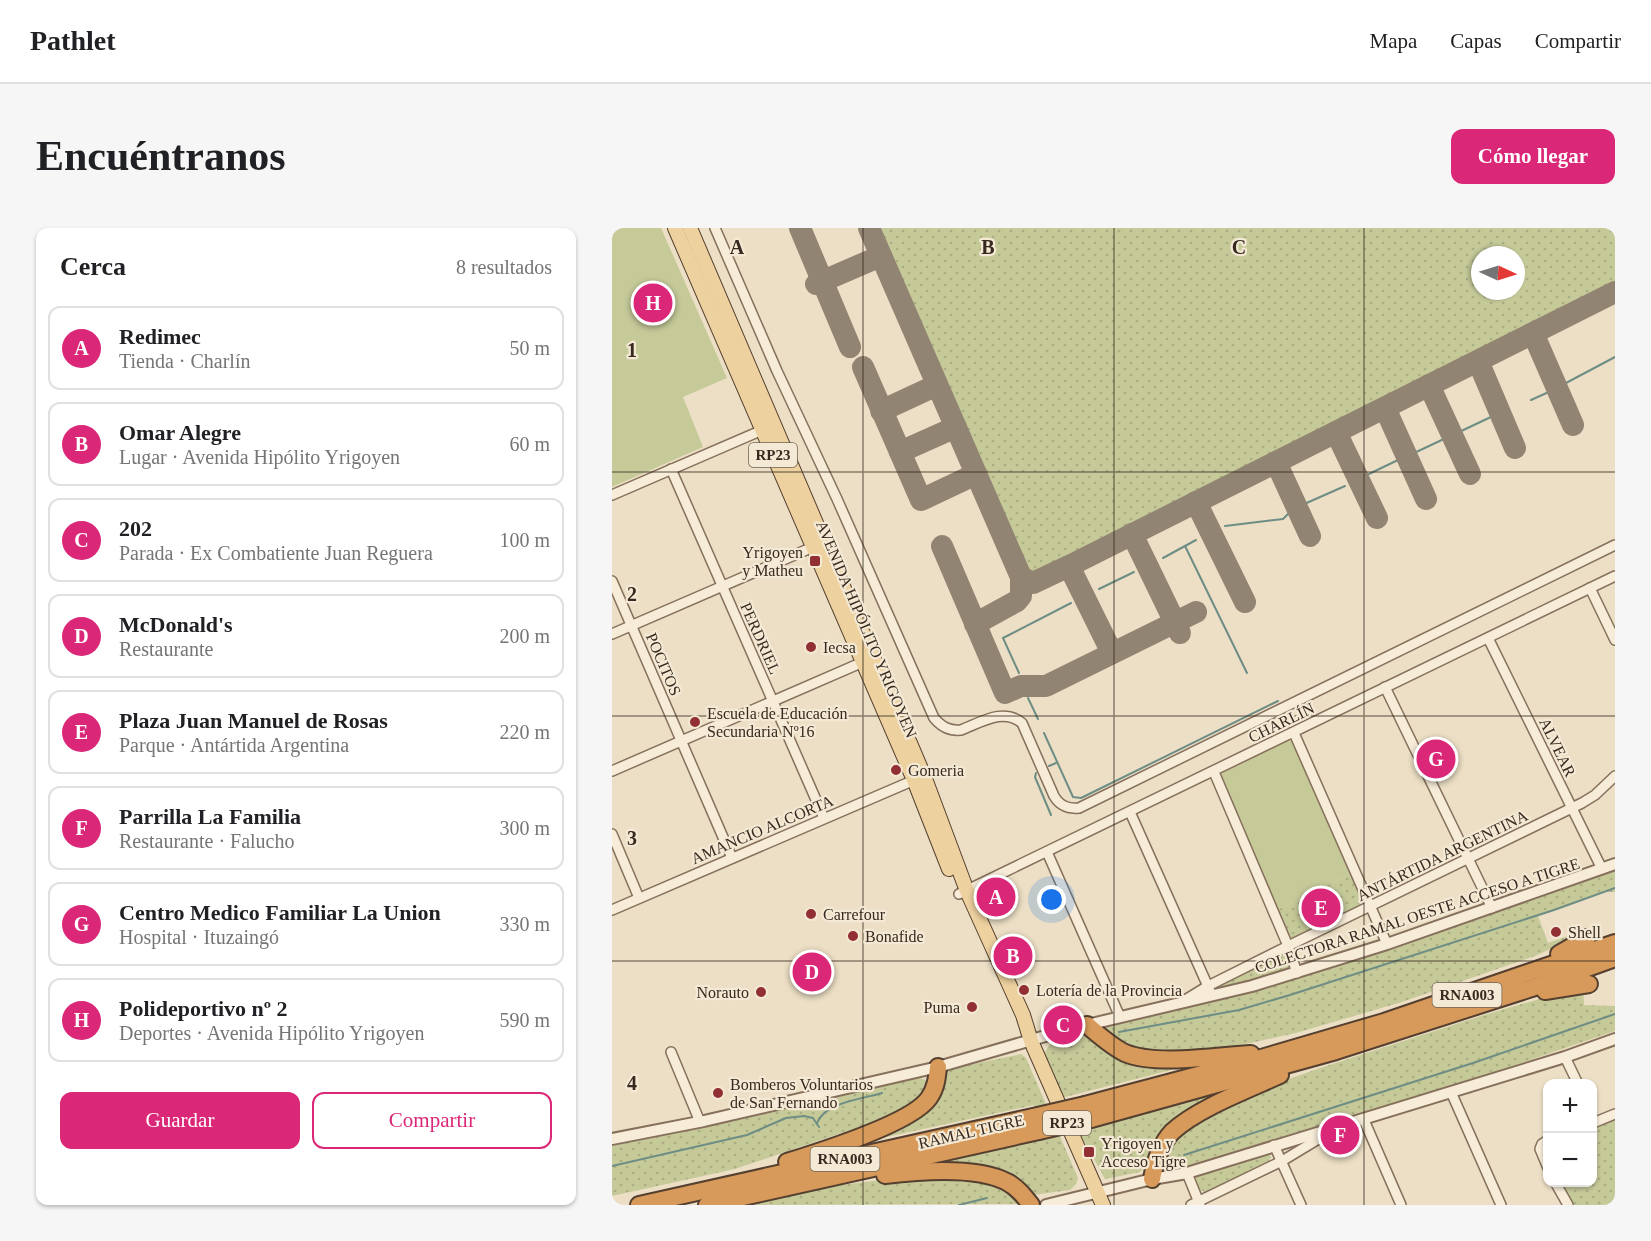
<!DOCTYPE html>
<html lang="es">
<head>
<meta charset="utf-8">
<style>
	:root { --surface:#fff; --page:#f6f6f6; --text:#202124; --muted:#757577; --line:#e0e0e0; --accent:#db2777 }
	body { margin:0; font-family:Georgia,serif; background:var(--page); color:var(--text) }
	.controls { position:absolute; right:18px; bottom:18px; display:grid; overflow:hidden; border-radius:12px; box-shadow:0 2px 4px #0004 }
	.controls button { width:54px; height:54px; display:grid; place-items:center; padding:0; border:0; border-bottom:2px solid var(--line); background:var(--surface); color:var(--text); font:30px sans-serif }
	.compass { position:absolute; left:859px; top:18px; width:54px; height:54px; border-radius:50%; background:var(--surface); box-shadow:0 2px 4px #0004; rotate:94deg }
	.you { position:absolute; left:440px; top:672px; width:21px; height:21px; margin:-15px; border:4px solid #fff; border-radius:50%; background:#1a73e8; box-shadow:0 0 0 9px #1a73e833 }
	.badge { display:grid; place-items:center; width:39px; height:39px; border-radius:50%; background:var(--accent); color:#fff; font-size:20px; font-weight:700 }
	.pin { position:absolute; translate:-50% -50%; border:3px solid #fff; box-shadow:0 2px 6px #0006 }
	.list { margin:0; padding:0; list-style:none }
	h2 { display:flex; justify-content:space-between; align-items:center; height:78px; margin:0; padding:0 24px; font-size:26px }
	h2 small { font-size:20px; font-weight:400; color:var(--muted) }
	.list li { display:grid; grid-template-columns:39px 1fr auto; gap:18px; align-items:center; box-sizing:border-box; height:84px; margin:0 12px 12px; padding:0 12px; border:2px solid var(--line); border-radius:12px }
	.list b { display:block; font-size:22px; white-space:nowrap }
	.list p { margin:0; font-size:20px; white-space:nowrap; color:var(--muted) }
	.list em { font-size:20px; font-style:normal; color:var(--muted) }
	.actions { display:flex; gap:12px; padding:18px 24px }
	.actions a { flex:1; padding:14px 0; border:2px solid var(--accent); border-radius:12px; text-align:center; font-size:21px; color:var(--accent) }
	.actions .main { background:var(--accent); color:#fff }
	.map { position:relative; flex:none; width:1003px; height:977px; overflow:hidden; border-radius:12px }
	header { display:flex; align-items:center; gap:36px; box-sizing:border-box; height:84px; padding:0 30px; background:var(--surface); border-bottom:2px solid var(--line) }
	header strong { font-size:28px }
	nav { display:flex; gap:33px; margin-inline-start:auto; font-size:21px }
	.intro { display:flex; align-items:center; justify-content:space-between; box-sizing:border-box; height:144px; padding:0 36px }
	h1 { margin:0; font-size:42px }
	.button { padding:15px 27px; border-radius:12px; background:var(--accent); color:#fff; font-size:21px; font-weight:700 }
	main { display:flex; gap:36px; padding:0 36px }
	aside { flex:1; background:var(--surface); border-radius:12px; box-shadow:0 2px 4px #0004 }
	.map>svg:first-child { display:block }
</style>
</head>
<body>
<header>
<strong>Pathlet</strong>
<nav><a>Mapa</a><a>Capas</a><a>Compartir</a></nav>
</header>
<div class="intro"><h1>Encuéntranos</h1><a class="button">Cómo llegar</a></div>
<main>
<aside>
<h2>Cerca<small>8 resultados</small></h2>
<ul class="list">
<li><span class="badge">A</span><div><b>Redimec</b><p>Tienda · Charlín</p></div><em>50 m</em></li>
<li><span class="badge">B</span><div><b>Omar Alegre</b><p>Lugar · Avenida Hipólito Yrigoyen</p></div><em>60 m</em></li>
<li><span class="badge">C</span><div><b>202</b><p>Parada · Ex Combatiente Juan Reguera</p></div><em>100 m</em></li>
<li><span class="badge">D</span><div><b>McDonald's</b><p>Restaurante</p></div><em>200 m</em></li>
<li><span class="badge">E</span><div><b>Plaza Juan Manuel de Rosas</b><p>Parque · Antártida Argentina</p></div><em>220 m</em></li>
<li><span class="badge">F</span><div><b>Parrilla La Familia</b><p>Restaurante · Falucho</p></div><em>300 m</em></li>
<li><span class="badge">G</span><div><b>Centro Medico Familiar La Union</b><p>Hospital · Ituzaingó</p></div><em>330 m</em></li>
<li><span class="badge">H</span><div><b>Polideportivo nº 2</b><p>Deportes · Avenida Hipólito Yrigoyen</p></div><em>590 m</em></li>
</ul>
<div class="actions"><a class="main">Guardar</a><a>Compartir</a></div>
</aside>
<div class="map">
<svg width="1003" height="977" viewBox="0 0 1003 977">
	<defs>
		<pattern id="grass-dots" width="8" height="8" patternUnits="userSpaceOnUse" patternTransform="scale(1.5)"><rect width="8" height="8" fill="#c6ca99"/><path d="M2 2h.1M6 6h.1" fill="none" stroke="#abae83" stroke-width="1.8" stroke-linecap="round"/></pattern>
	</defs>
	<rect width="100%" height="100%" fill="#ecdfc5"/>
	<g fill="url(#grass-dots)" fill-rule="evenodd">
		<path d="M267,0h736v55l-582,289 -8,-5zM868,27h36v36h-36z"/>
		<path d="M1003,641v23h-11l-66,24 10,27 26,-9 7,1 -46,21 -133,46 -106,31 -64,14 -47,7 -46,-2 -34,-18 2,-7 5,-4 431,-128z"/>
		<path d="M740,645l13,32 -76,36 -12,-31z"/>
		<path d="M669,727l5,2 3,12 -4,4 -65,14 2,-3z"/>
		<path d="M971,760l1,17 31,1v25l-196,67 -109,30 -124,38 -14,3 -11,-1 1,-17 25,-26 94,-43 36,-13 167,-54 83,-24z"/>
		<path d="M471,806l11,2 12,11 93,16 -138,35 -17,-44 8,-13z"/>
		<path d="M409,826l5,4 52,120 -2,6 -6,6 -37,5 -104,-30 15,-5 102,-23 -12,-32 -212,46 84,-32 38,-46 5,-4z"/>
		<path d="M307,850l7,2 4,5 -15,20 -26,12 -154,52 -123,27v-54z"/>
		<path d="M618,862l-26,17 -64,65 -35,7 -27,-49z"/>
		<path d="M1003,890v87h-42l-13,-22 33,-1v-55z"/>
		<path d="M655,923l4,6 -2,4 -64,31 -5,-2 -4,-10v-5z"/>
		<path d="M374,950l32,18 -1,8 -274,1 83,-18 54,-7z"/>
	</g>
	<g fill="#c6ca99">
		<path d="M0,0h49l66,150 -44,19 20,50 -91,40z"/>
		<path d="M676,512l5,2 59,131 -75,37 -57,-136z"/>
	</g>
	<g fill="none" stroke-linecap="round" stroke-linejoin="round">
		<g stroke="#6e8d84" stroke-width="2">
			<path d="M954,155l49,-26"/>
			<path d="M919,172l20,-9"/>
			<path d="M845,205l36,-17"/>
			<path d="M800,226l34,-16"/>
			<path d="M757,246l31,-15"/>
			<path d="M690,277l43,-19"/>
			<path d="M613,298l58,-7 8,-8"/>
			<path d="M573,318l62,127"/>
			<path d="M551,330l33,-18"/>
			<path d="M487,361l35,-17"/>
			<path d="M407,445l-16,-35 68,-35"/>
			<path d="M416,470l10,21"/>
			<path d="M432,505l29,64 8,1 197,-97"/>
			<path d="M437,538l7,-3"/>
			<path d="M424,545l-1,4 16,38"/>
			<path d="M507,804l120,-22 51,-15 264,-85 61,-22"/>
			<path d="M205,895c8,-21 46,-24 65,-30"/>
			<path d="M572,927l289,-92 142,-49"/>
			<path d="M0,938l135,-31 39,-17 18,-2 9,2 6,9"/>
			<path d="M347,977l28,-7"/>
		</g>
		<g stroke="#928472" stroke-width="22">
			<path d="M188,0l50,119"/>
			<path d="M257,0l152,349v19l-4,5 -42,23"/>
			<path d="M204,56l65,-28"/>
			<path d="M921,105l40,92"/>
			<path d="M866,133l37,87"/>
			<path d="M251,139l58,133 55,-26"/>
			<path d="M817,157l41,89"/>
			<path d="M773,180l41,91"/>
			<path d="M269,183l56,-26"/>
			<path d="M724,204l41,86"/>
			<path d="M288,224l56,-25"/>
			<path d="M664,234l34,74"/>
			<path d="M584,274l49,100"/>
			<path d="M520,306l48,99"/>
			<path d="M330,318l63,147 16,-7h25l150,-74"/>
			<path d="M457,338l43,87"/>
			<path d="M409,349l12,6 36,-17 546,-274"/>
		</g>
		<defs>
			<g id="minor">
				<path d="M103,0l62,143 60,128 97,219c8,9 15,13 27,12 19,-7 42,-23 61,-7l32,73c6,10 14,13 25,12l536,-263"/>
				<path d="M59,241l153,349"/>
				<path d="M0,267l155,-67"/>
				<path d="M0,353l120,277"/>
				<path d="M978,360l25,52"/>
				<path d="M0,406l201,-87"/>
				<path d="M876,410l114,231"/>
				<path d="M773,459l107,221"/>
				<path d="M682,505l93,211"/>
				<path d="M0,543l251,-109"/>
				<path d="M602,544l74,174 9,27"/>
				<path d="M518,584l80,179"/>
				<path d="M0,606l27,64"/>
				<path d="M435,624l73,165"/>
				<path d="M347,666l656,-318"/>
				<path d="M0,682l307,-132"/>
				<path d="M573,772l23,-14 80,-40 294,-143 13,-8 20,-19"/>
				<path d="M59,824l29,70"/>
				<path d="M953,829l13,27"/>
				<path d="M839,864l50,113"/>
				<path d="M752,892l37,85"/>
				<path d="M981,895l22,-9"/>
				<path d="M936,912l-6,4 -2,5 8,19"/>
				<path d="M662,917l27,60"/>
				<path d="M575,945l13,32"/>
				<path d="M943,954l13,23"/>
				<path d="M579,977l91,-44 48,-29"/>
			</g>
			<g id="tertiary">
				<path d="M0,911l92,-18 234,-54 128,-37 186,-44 135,-42 228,-80"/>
				<path d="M434,977l106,-26 35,-6 378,-116 50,-18"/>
			</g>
			<g id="primary">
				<path d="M63,0l239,552 35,89"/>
				<path d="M78,0l234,548 43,115 56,124 8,26 72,164"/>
			</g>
			<g id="motorway">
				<path d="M947,726l28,-16"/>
				<path d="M933,763l44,-7"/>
				<path d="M475,797c12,10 24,21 38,28 31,13 92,3 126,1"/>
				<path d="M473,877l166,-44 133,-39 231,-79"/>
				<path d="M479,891l245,-68 196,-63 83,-30"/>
				<path d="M175,934c32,-10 125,-39 142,-64 7,-10 8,-20 9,-31"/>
				<path d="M273,947c33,-4 92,-9 122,7 10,5 17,14 24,23"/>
				<path d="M540,951c3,-18 8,-34 20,-47 24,-23 77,-43 108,-57"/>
				<path d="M27,977l394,-88"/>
				<path d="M95,977l332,-74"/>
			</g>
		</defs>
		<use href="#minor" stroke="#86705c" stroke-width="12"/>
		<use href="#tertiary" stroke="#86705c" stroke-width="14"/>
		<use href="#primary" stroke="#543f30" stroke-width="16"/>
		<use href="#motorway" stroke="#543f30" stroke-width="20"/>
		<use href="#minor" stroke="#f7ecd8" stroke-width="9"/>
		<use href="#tertiary" stroke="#f7ecd8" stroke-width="10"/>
		<use href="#primary" stroke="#edd19f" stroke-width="14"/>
		<use href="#motorway" stroke="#d79a5a" stroke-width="16"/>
		<defs>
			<g id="motorway-bridge">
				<path d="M421,889l52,-12"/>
				<path d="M427,903l52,-12"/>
			</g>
		</defs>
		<use href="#motorway-bridge" stroke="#543f30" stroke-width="20" stroke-linecap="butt"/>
		<use href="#motorway-bridge" stroke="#d79a5a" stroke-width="16"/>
	</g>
	<path fill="none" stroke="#37291f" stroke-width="1.5" stroke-opacity="0.55" d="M251,0v977M502,0v977M752,0v977M0,244h1003M0,488h1003M0,733h1003"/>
	<g fill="#922f34" stroke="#f4e9d4" stroke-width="2">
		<rect x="197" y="327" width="12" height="12" rx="3"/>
		<circle cx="199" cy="419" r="6"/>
		<circle cx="83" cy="494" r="6"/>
		<circle cx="284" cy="542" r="6"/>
		<circle cx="199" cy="686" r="6"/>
		<circle cx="944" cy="704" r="6"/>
		<circle cx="241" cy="708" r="6"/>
		<circle cx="412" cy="762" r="6"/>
		<circle cx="149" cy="764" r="6"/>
		<circle cx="360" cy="779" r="6"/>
		<circle cx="106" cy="865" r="6"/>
		<rect x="471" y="918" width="12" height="12" rx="3"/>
	</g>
	<g text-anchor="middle" stroke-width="4.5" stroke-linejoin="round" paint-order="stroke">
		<g fill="#f4e9d4" stroke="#706355" stroke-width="1.5">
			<rect x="137" y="215" width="48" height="24" rx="4.5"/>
			<rect x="820.5" y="755" width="69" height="24" rx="4.5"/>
			<rect x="431" y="883" width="48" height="24" rx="4.5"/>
			<rect x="198.5" y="919" width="69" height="24" rx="4.5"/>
		</g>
		<g font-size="15" font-weight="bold" fill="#37291f">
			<text x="161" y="232">RP23</text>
			<text x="855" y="772">RNA003</text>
			<text x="455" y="900">RP23</text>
			<text x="233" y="936">RNA003</text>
		</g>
		<g font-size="16" fill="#37291f" stroke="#f4e9d4" text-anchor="start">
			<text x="191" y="330" text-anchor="end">Yrigoyen<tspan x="191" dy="18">y Matheu</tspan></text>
			<text x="211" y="425">Iecsa</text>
			<text x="95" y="491">Escuela de Educación<tspan x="95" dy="18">Secundaria Nº16</tspan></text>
			<text x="296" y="548">Gomeria</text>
			<text x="211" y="692">Carrefour</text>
			<text x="956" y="710">Shell</text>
			<text x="253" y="714">Bonafide</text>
			<text x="424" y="768">Lotería de la Provincia</text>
			<text x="137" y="770" text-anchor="end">Norauto</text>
			<text x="348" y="785" text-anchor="end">Puma</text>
			<text x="118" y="862">Bomberos Voluntarios<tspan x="118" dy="18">de San Fernando</tspan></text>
			<text x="489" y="921">Yrigoyen y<tspan x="489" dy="18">Acceso Tigre</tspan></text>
		</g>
		<g font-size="16" fill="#37291f" stroke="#f4e9d4">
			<text transform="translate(255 401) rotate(67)" y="6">AVENIDA HIPÓLITO YRIGOYEN</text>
			<text transform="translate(149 410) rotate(66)" y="6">PERDRIEL</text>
			<text transform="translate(52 436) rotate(67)" y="6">POCITOS</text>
			<text transform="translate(669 494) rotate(-26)" y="6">CHARLÍN</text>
			<text transform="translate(946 519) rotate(64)" y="6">ALVEAR</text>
			<text transform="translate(150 601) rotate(-23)" y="6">AMANCIO ALCORTA</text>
			<text transform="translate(830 627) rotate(-26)" y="6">ANTÁRTIDA ARGENTINA</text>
			<text transform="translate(805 687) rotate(-18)" y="6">COLECTORA RAMAL OESTE ACCESO A TIGRE</text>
			<text transform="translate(359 903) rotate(-13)" y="6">RAMAL TIGRE</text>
		</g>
	</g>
	<g font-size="20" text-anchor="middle" font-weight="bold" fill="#37291f" stroke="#f4e9d4" stroke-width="4.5" stroke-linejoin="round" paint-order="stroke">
		<text x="125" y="26">A</text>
		<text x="376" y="26">B</text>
		<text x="627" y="26">C</text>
		<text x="20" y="129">1</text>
		<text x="20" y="373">2</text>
		<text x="20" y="617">3</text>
		<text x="20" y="862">4</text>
	</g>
</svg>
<div class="controls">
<button>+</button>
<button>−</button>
</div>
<svg class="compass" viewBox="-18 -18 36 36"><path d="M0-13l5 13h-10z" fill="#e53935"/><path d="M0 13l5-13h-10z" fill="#757577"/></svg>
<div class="you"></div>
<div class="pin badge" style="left:384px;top:669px">A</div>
<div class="pin badge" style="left:401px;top:728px">B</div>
<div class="pin badge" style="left:451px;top:797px">C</div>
<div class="pin badge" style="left:200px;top:744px">D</div>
<div class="pin badge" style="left:709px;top:680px">E</div>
<div class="pin badge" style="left:728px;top:907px">F</div>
<div class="pin badge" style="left:824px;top:531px">G</div>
<div class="pin badge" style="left:41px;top:75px">H</div>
</div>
</main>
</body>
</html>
